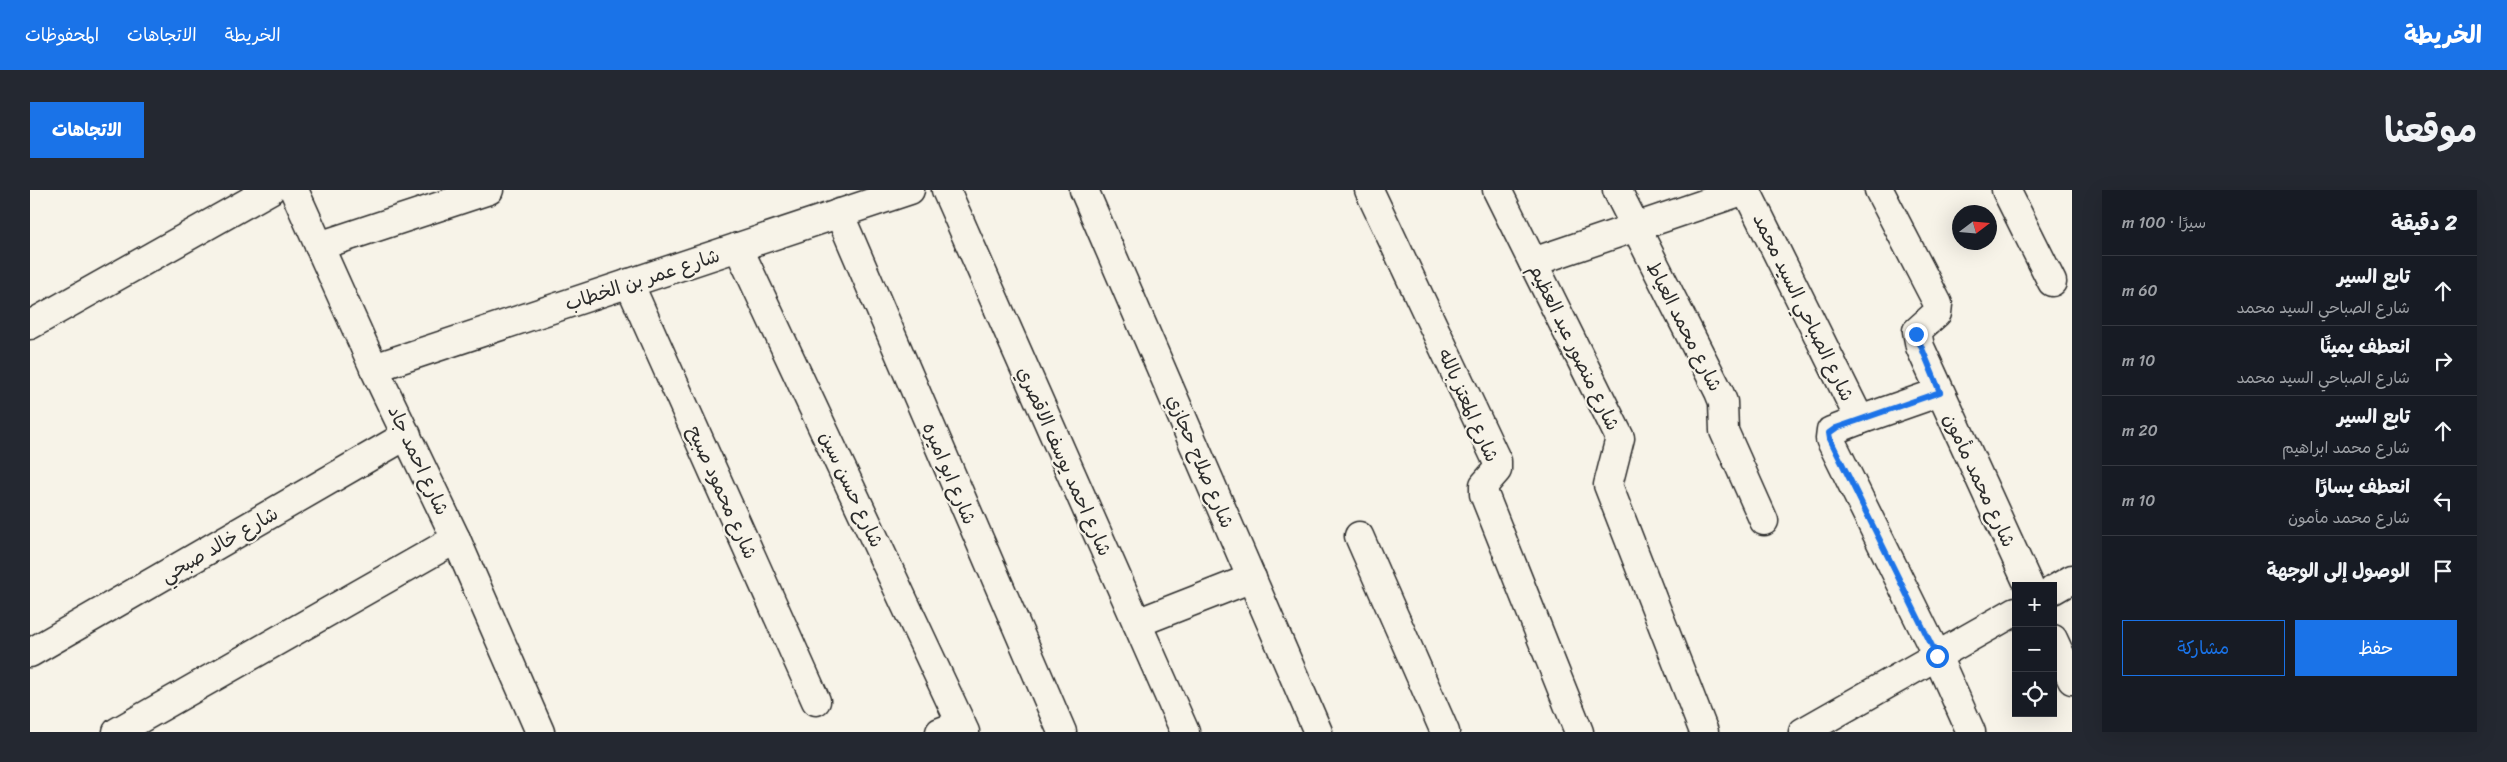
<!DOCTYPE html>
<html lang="ar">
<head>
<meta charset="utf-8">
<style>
	:root { --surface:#171b24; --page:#242831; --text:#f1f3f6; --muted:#9ea1a6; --line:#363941; --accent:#1a73e8 }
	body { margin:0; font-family:Sriracha,"Playpen Sans Arabic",sans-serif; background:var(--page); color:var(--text); direction:rtl }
	.controls { position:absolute; right:15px; bottom:15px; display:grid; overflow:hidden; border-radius:0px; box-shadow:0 5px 20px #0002 }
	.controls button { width:45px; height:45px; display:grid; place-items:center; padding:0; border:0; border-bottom:1px solid var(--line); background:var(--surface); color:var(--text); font:25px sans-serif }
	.compass { position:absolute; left:1922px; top:15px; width:45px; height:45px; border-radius:50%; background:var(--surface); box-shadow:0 5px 20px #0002; rotate:74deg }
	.stop { position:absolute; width:15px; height:15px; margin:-11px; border:4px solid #1a73e8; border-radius:50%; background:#fff }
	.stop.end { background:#1a73e8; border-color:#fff; box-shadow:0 1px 5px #0008 }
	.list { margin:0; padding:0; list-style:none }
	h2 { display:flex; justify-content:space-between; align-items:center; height:65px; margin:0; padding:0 20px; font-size:21px }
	h2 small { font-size:16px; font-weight:400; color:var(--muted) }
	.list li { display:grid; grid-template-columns:32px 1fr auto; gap:15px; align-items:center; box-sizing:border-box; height:70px; padding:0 20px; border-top:1px solid var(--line) }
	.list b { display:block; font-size:19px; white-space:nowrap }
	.list p { margin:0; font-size:16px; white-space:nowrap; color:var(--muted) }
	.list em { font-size:16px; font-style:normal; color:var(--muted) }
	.actions { display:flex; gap:10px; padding:15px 20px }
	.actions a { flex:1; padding:11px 0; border:1px solid var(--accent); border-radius:0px; text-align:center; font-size:18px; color:var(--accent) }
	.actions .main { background:var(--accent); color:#fff }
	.icon { flex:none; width:28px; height:28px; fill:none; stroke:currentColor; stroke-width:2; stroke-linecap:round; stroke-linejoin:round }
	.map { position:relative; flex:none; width:2042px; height:542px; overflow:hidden; direction:ltr; border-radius:0px }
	header { display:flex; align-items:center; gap:30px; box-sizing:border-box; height:70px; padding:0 25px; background:var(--accent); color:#fff }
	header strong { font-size:24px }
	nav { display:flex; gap:28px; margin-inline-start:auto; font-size:18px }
	.intro { display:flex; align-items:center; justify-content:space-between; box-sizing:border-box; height:120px; padding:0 30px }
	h1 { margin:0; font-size:35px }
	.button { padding:12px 22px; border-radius:0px; background:var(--accent); color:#fff; font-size:18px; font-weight:700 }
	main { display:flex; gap:30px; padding:0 30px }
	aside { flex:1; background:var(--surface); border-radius:0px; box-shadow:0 5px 20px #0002 }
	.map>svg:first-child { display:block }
</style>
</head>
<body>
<header>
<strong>الخريطة</strong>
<nav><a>الخريطة</a><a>الاتجاهات</a><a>المحفوظات</a></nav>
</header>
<div class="intro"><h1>موقعنا</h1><a class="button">الاتجاهات</a></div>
<main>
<aside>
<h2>2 دقيقة<small>سيرًا · 100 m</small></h2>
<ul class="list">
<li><svg class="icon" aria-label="ahead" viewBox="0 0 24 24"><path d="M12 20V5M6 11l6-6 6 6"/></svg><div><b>تابع السير</b><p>شارع الصباحي السيد محمد</p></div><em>60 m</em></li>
<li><svg class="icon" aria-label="right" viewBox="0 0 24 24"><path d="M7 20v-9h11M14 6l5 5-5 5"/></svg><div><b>انعطف يمينًا</b><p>شارع الصباحي السيد محمد</p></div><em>10 m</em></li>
<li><svg class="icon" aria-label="ahead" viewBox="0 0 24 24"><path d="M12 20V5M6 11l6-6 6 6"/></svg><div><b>تابع السير</b><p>شارع محمد ابراهيم</p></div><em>20 m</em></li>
<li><svg class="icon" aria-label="left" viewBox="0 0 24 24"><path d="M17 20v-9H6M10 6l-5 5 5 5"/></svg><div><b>انعطف يسارًا</b><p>شارع محمد مأمون</p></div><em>10 m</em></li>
<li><svg class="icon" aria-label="arrive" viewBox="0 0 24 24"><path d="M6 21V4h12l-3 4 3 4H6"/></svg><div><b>الوصول إلى الوجهة</b></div></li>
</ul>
<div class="actions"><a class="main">حفظ</a><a>مشاركة</a></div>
</aside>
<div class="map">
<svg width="2042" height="542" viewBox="0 0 2042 542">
	<rect width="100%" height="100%" fill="#f7f3e8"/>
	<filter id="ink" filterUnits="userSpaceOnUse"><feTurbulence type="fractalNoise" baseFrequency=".02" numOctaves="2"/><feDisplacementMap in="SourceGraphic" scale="10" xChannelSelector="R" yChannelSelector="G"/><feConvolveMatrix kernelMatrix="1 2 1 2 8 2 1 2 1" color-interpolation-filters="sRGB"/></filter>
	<g filter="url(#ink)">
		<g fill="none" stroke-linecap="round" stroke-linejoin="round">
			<defs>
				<g id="street">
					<path d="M264,0l80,178 82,171 84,193"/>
					<path d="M916,0l239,542"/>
					<path d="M1054,0l234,542"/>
					<path d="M1339,0l128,271v9l-13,15v9l95,238"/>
					<path d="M1467,0l123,248 -12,47 96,247"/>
					<path d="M1587,0l102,202 4,10 1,29 40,90"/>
					<path d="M1716,0l114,230 -29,11 -1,8 107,217 34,76"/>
					<path d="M1849,0l59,114 -1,9 -20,18 3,16 109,239"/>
					<path d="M1976,0l46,92"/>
					<path d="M809,23l223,519"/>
					<path d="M289,56l170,-56"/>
					<path d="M708,57l227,485"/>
					<path d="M1503,72l212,-72"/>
					<path d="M599,93l187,418"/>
					<path d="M0,135l240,-135"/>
					<path d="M344,178l536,-178"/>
					<path d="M1830,230l80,-28"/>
					<path d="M1329,346l86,196"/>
					<path d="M2023,400l19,-11"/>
					<path d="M1107,433l115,-45"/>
					<path d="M2023,449l19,41"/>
					<path d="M0,463l377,-218"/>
					<path d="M87,542l339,-193"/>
					<path d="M910,542l21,-8"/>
					<path d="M1773,542l213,-121"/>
				</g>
			</defs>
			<use href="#street" stroke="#2b2b2b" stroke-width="31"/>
			<use href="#street" stroke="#f7f3e8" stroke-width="28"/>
		</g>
	</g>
	<g fill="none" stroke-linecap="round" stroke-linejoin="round" filter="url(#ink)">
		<path stroke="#1a73e8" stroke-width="6" d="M1886,144l24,58 -104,36 -7,5 1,6 107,217"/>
	</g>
	<g text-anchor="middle" stroke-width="4.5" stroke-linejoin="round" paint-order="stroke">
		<g font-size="19" fill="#2b2b2b" stroke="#f7f3e8">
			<text transform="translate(612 89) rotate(-18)" y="7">شارع عمر بن الخطاب</text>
			<text transform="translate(1774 117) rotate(64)" y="7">شارع الصباحي السيد محمد</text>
			<text transform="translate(1655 136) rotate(63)" y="7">شارع محمد العياط</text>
			<text transform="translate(1545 157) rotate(64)" y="7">شارع منصور عبد العظيم</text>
			<text transform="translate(1439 215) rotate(66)" y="7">شارع المعتز بالله</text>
			<text transform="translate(389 270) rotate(65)" y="7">شارع احمد جاد</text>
			<text transform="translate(1035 271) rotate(66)" y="7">شارع احمد يوسف الاقصري</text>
			<text transform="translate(1171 271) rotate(67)" y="7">شارع صلاح حجازي</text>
			<text transform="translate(920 283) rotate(67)" y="7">شارع ابو اميره</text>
			<text transform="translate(1950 290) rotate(65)" y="7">شارع محمد مأمون</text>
			<text transform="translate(822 299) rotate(65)" y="7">شارع حسن سين</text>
			<text transform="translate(693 302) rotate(66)" y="7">شارع محمود صبيح</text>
			<text transform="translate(189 354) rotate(-30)" y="7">شارع خالد صبحي</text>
		</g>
	</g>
</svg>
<div class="controls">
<button>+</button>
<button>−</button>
<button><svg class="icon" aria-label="locate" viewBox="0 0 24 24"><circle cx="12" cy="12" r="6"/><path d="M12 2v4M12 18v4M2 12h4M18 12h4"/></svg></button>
</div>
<svg class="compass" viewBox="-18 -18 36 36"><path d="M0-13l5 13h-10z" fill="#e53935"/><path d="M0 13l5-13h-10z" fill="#9ea1a6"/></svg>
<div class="stop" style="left:1907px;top:466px"></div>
<div class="stop end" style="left:1886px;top:144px"></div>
</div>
</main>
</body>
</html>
